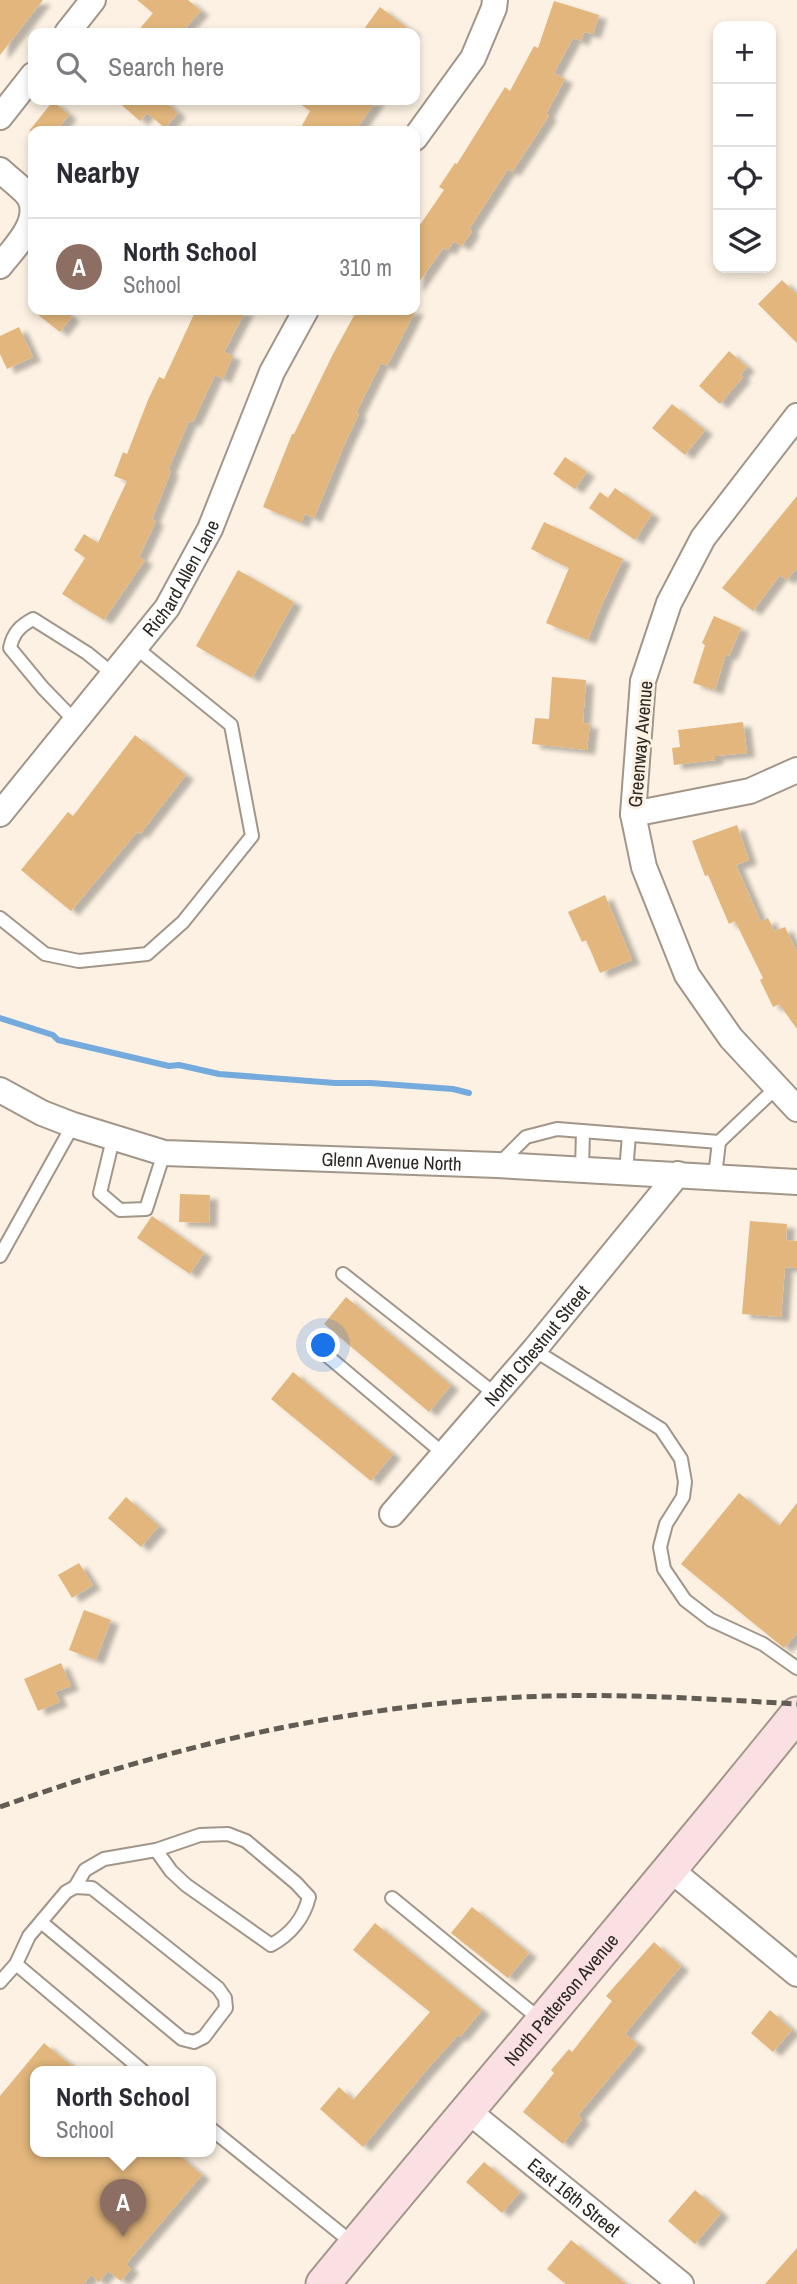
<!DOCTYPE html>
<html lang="en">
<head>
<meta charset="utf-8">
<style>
	:root { --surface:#fff; --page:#f2f2f3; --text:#2b2b33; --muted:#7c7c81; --line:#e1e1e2; --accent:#1a73e8 }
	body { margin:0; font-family:"Archivo Narrow",sans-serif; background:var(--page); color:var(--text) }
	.controls { position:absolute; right:21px; top:21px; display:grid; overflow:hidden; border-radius:14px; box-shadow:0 4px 10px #0003 }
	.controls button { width:63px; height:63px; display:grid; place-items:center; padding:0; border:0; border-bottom:2px solid var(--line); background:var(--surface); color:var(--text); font:35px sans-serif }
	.you { position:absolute; left:324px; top:1346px; width:24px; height:24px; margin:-18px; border:5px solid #fff; border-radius:50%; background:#1a73e8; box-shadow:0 0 0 10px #1a73e833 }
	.badge { display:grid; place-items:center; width:46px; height:46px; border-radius:50%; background:var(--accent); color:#fff; font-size:23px; font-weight:700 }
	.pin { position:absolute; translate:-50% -58px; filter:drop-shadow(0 2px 4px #0008) }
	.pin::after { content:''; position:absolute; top:37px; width:24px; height:21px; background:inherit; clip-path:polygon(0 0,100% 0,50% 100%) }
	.popup { position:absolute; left:30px; top:2066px; width:186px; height:91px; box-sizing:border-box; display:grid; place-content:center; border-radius:14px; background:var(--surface); filter:drop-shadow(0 2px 5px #0005); font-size:23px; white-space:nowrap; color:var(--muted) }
	.popup b { font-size:26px; color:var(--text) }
	.popup::after { content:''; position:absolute; left:50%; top:100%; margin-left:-14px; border:14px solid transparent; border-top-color:var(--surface) }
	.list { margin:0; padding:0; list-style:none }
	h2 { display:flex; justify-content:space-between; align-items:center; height:91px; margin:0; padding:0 28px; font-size:30px }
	h2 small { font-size:23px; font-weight:400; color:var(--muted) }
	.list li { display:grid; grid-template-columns:46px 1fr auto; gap:21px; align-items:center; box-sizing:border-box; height:98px; padding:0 28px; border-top:2px solid var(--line) }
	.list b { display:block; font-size:26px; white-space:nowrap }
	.list p { margin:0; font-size:23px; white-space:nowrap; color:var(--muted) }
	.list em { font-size:23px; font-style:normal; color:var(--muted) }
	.icon { flex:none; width:38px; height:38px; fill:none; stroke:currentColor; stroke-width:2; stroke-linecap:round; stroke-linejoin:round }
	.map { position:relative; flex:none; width:797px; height:2284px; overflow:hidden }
	.search { position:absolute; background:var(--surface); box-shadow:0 4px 10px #0003; left:28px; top:28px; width:392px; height:77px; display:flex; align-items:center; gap:18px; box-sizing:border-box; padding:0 24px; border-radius:14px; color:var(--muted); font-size:26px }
	.panel { position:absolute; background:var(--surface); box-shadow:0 4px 10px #0003; left:28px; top:126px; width:392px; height:189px; border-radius:14px }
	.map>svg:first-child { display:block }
</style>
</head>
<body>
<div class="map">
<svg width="797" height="2284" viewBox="0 0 797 2284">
	<defs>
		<filter id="shadow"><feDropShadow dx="8" dy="4.5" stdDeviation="2" flood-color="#0004"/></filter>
	</defs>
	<rect width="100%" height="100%" fill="#fcf1e2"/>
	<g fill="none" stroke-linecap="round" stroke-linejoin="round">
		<path stroke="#75aadc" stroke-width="6" d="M0,1018l53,17 5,5 111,26 10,-1 40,9 116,9h36l82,6 16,4"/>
	</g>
	<g fill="#e2b67b" filter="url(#shadow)">
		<path d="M0,0h43l-43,55z"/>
		<path d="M137,0h51l13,11 -20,22h-45l17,-20z"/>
		<path d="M554,1l45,14 -6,19 -9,-2 -3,9 -8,-3 -19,35 11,6 -19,35 3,2 -37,56 -4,-3 -39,60 3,2 -10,15 -8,-5 -6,9 -5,-2 -28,40v-56l29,-42 -5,-3 16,-24 2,1 48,-77 5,4 24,-45 4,2z"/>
		<path d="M380,7l34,26h-53z"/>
		<path d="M116,100h47l15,13 -13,15 -18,-15 -7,8z"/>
		<path d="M295,100h82l-22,31h-56l11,-20z"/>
		<path d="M53,101l16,14 -13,16h-27z"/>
		<path d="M782,280l15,15v48l-39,-39z"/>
		<path d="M32,310h32l8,7 -12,15z"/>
		<path d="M196,310h50l-22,42 9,4 -10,23 -8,-4 -22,47 -4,-1 -21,49 3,1 -19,48 4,2 -17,36 6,3 -41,60 -42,-26 23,-36 -11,-8 10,-16 14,9 29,-62 -13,-5 9,-24 4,2 21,-54 11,-23 5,2z"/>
		<path d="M357,310h59l-29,56 -6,-3 -25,50 3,1 -13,27 -32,77 -9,-4 -4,9 -38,-16 29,-73h2l39,-80z"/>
		<path d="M19,327l14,30 -26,12 -7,-15v-18z"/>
		<path d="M729,351l18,16 -7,8 3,2 -23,27 -21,-18z"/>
		<path d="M672,404l33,26 -20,25 -33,-27z"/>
		<path d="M565,457l22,15 -12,17 -22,-15z"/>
		<path d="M615,488l37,26 -17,26 -46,-32 11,-16 8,6z"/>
		<path d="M797,496v72l-10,12 -7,-5 -27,36 -31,-23z"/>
		<path d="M544,522l79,37 -23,50 -12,31 -42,-17 23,-55 -38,-19z"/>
		<path d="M238,570l56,32 -42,76 -56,-32z"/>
		<path d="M714,616l27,12 -12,28 -3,-2 -11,36 -22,-7 12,-38 -3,-2z"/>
		<path d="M552,677l34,3 -3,43 7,1 -3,26 -55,-6 3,-26 14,1z"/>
		<path d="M743,722l4,31 -32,3v4l-41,5 -2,-17 8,-1 -2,-17z"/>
		<path d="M135,735l51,40 -46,59 -3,-2 -66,79 -50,-41 47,-58 5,4z"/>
		<path d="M737,825l12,35 -13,5 25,57 7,-4 6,13 11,-4 12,25v77l-18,-25 -6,3 -13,-27 3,-2 -28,-57 -6,3 -21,-49 -3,1 -13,-35z"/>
		<path d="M605,895l27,65 -32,13 -14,-33 -4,2 -14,-30z"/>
		<path d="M180,1194l30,1 -1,28 -30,-1z"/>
		<path d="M152,1216l52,37 -14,21 -53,-36z"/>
		<path d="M750,1221l37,3 -1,16 11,1v27l-12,-1 -4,50 -39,-3z"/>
		<path d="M346,1297l105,88 -22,27 -105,-88z"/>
		<path d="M293,1372l100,82 -22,27 -100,-82z"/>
		<path d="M739,1493l40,33 18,-23v130l-13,15 -103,-84z"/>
		<path d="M126,1497l33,29 -18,21 -33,-29z"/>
		<path d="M79,1563l14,22 -21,13 -14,-23z"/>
		<path d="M84,1610l27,10 -15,40 -27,-10z"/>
		<path d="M61,1663l10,23 -16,6 5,10 -22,9 -14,-32z"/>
		<path d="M472,1907l57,46 -21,25 -57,-45z"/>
		<path d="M375,1923l107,87 -22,27 -2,-2 -34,38 -61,74 -43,-38 19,-22 14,13 77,-88 -77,-62z"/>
		<path d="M654,1942l27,24 -56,68 13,10 -60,71 4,4 -19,25 -40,-32 31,-39 -3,-3 18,-21 3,3 40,-51 -6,-5z"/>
		<path d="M770,2010l22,20 -19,22 -22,-19z"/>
		<path d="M44,2043l34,28h-42v80h138l28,24 -76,89 5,5 -10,12 -13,-10 -9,11 -8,-7 -8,9h-83v-188z"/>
		<path d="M484,2162l36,30 -18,21 -36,-31z"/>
		<path d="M695,2190l26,23 -26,31 -27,-23z"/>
		<path d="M571,2240l55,44h-60l-19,-15z"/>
		<path d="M797,2248v36h-32z"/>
	</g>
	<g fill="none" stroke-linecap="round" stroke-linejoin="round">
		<defs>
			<g id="lane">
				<path d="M75,721l-32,-33 -33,-40c3,-15 10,-22 23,-29l54,34 26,21"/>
				<path d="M0,918l45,36 34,7 68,-7 36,-32 69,-86 -21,-111 -96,-78"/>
				<path d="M113,1139l-13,54 20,17 26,-1 18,-56"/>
				<path d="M498,1165l28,-28 31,-8 162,13 58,-55"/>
				<path d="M582,1169l1,-38"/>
				<path d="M626,1172l3,-37"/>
				<path d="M715,1176l4,-34"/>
				<path d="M0,1256l73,-131"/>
				<path d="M343,1274l152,120"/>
				<path d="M318,1348l126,106"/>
				<path d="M534,1350l127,79 20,30 4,23 -2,15 -17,27 -6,23 4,22 21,31 26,20 52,24 34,24"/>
				<path d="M75,1887l10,-17 19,-11 52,-9 15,21 15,14 85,60c19,-10 33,-27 38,-48l-13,-14 -50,-42 -18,-7 -28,1 -44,15"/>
				<path d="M392,1898l150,123"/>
				<path d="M16,1964l13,-28 37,-44 9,-5 17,1 126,100 7,10 1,10 -22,29 -10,5 -12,-3 -141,-117"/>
				<path d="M0,1982l16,-18 127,107"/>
				<path d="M210,2128l145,117"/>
			</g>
			<g id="street">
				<path d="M67,33l26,-33"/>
				<path d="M0,117l33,-42"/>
				<path d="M415,138l58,-80 21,-50 1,-8"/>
				<path d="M0,170c7,7 24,19 29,27 14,24 -16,52 -29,69"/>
				<path d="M797,416l-94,122 -34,65 -26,78 -10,133 11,53 43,108 44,63 66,71"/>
				<path id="s1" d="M0,814l167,-206 43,-79 62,-157 34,-62"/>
				<path d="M633,814l117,-23 47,-21"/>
				<path id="s2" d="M0,1090l42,23 31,12 91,28 333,12 300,17"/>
				<path id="s3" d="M392,1514l142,-164 144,-176"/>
				<path d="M671,1870l126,104"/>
				<path id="s4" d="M467,2110l214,174"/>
			</g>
			<g id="secondary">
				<path id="s5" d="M323,2284c157,-191 319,-377 474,-570"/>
			</g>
		</defs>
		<use href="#lane" stroke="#a19689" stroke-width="16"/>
		<use href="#street" stroke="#a19689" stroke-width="28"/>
		<use href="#secondary" stroke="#a19689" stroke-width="37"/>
		<use href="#lane" stroke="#fff" stroke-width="12"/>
		<use href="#street" stroke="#fff" stroke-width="24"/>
		<use href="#secondary" stroke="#fbe0e3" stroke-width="33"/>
		<path stroke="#625c54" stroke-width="5" stroke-dasharray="10 5" stroke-linecap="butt" d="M0,1807c176,-63 361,-105 548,-111 83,-2 166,3 249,8"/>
	</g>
	<g text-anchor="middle" stroke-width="6" stroke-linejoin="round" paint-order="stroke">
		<g font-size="19" fill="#2c2823" stroke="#fcf1e2">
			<text dy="7" stroke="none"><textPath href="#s1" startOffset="298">Richard Allen Lane</textPath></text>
			<text transform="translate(640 744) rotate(-85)" y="7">Greenway Avenue</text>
			<text dy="7" stroke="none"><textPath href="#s2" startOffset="404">Glenn Avenue North</textPath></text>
			<text dy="7" stroke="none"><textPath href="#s3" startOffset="222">North Chestnut Street</textPath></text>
			<text dy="7" stroke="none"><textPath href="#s5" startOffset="371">North Patterson Avenue</textPath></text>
			<text dy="7" stroke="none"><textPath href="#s4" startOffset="138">East 16th Street</textPath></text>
		</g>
	</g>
</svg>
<div class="controls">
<button>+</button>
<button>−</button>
<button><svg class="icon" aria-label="locate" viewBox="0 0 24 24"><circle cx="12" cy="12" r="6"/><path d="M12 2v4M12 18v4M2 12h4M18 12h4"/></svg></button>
<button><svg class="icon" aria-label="layers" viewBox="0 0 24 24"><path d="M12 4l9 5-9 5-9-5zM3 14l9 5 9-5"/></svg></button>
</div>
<div class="you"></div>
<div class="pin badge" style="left:123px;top:2237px;background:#8d6e63">A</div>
<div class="popup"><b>North School</b>School</div>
<div class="search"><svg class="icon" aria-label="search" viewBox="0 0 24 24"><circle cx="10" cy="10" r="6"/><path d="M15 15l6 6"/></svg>Search here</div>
<section class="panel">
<h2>Nearby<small></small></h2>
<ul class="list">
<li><span class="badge" style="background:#8d6e63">A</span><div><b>North School</b><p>School</p></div><em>310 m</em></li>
</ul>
</section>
</div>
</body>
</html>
